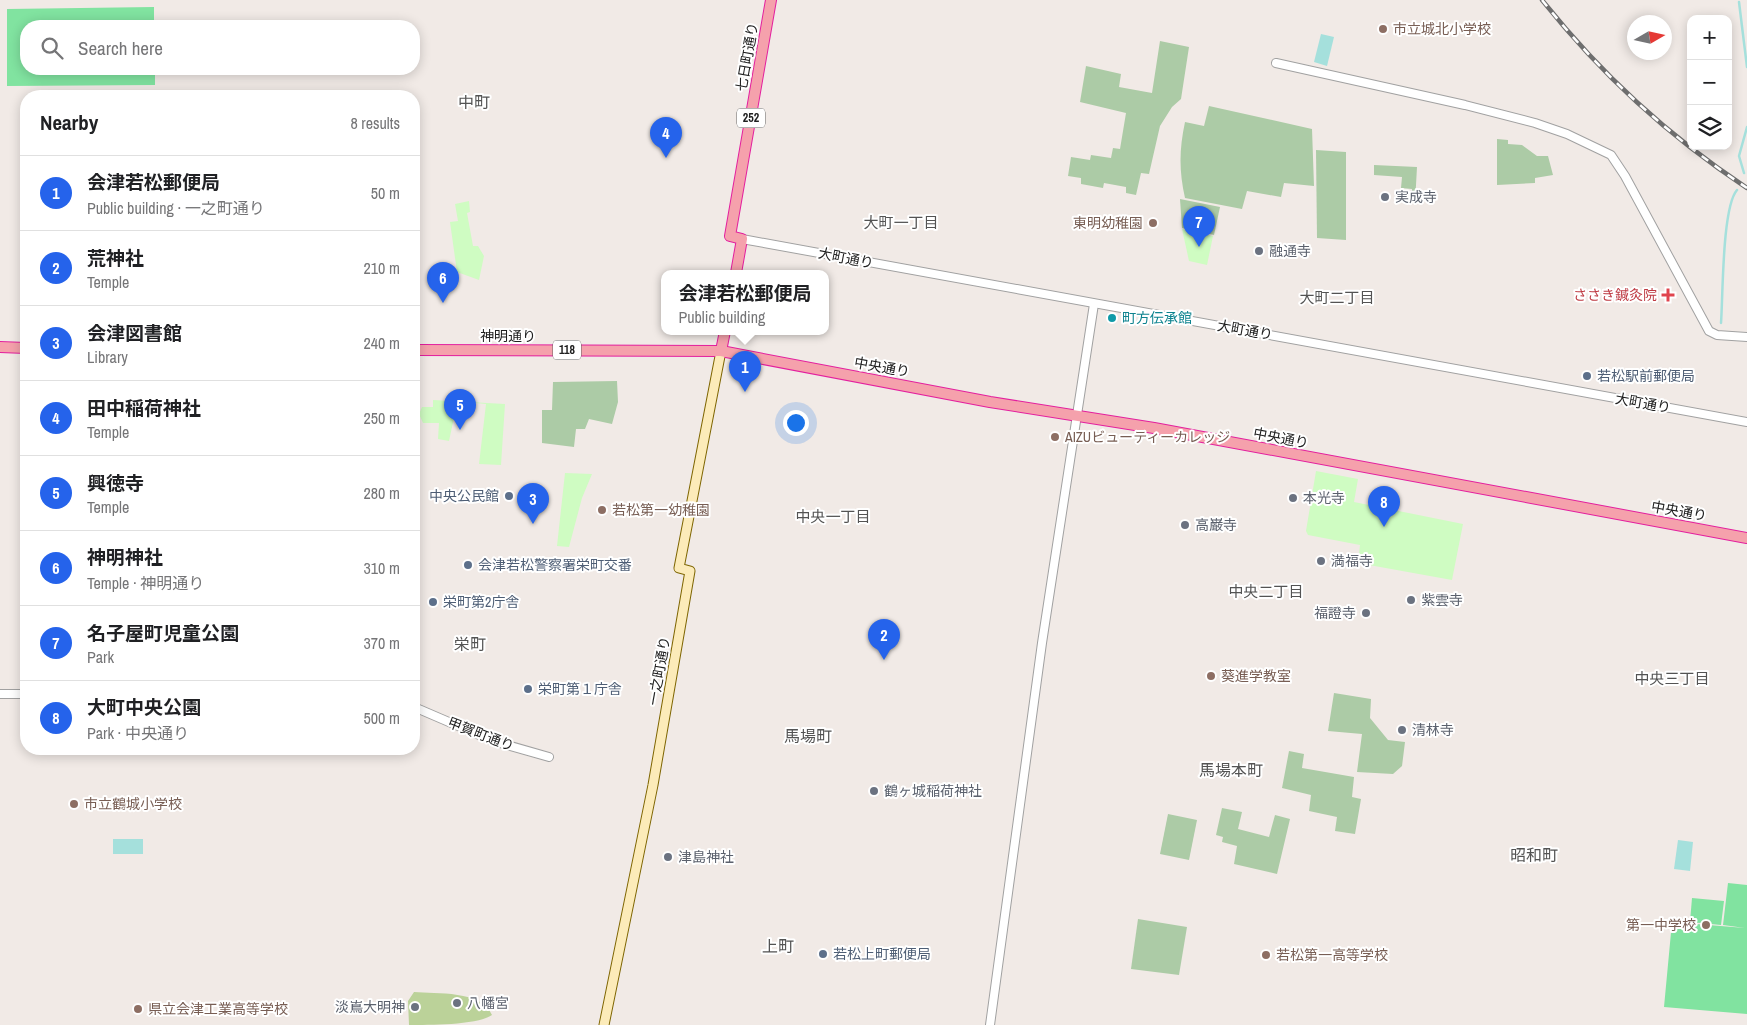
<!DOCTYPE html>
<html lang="en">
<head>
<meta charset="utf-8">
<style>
	:root { --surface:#fff; --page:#f2f2f2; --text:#202124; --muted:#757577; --line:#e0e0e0; --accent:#2563eb }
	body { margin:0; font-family:"Archivo Narrow","Noto Sans JP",sans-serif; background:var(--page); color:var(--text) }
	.controls { position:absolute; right:15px; top:15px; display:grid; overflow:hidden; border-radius:10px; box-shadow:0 2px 12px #0003 }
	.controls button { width:45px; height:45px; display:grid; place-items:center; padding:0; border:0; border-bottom:1px solid var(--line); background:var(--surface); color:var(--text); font:25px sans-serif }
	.compass { position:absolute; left:1627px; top:15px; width:45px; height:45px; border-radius:50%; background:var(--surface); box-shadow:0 2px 12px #0003; rotate:81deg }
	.you { position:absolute; left:795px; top:422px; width:18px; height:18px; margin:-12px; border:4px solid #fff; border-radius:50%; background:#1a73e8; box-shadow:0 0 0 8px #1a73e833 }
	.badge { display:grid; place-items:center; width:32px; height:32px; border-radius:50%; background:var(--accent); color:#fff; font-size:16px; font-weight:700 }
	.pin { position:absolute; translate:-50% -41px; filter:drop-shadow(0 1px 2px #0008) }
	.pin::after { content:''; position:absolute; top:26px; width:18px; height:15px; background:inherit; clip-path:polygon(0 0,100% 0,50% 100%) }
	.popup { position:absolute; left:661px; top:270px; width:168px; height:65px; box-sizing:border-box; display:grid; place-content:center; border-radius:10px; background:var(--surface); filter:drop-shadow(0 1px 4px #0005); font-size:16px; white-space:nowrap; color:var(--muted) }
	.popup b { font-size:19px; color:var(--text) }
	.popup::after { content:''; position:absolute; left:50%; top:100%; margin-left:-10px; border:10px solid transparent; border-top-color:var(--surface) }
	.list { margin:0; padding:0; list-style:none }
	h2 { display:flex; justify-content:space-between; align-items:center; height:65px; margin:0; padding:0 20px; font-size:21px }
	h2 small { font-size:16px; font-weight:400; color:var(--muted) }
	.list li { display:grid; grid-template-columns:32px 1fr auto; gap:15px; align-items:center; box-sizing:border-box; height:75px; padding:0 20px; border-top:1px solid var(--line) }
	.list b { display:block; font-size:19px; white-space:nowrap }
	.list p { margin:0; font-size:16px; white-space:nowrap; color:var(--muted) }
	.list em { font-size:16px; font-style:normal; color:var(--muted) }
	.icon { flex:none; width:28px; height:28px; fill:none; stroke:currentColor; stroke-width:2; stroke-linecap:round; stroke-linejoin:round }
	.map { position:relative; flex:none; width:1747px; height:1025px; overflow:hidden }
	.search { position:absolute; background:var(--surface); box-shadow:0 2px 12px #0003; left:20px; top:20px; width:400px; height:55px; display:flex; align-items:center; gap:12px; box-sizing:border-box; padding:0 18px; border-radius:20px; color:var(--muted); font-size:19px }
	.panel { position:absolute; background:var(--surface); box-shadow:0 2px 12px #0003; left:20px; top:90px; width:400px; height:665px; border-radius:20px }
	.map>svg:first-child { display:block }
</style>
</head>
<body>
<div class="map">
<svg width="1747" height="1025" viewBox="0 0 1747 1025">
	<rect width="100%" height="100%" fill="#f1eae6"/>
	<path fill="#bbd299" d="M414,992c22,2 68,-2 78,23 -14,10 -62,10 -83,10l-1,-24z"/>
	<g fill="#accba6">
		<path d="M1160,41l29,6 -8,52 -9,8 -12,19 -11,48 -8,-1 -5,22 -10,-2v-6l-22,-4 -1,5 -22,-4v-6l-13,-2 3,-19 19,3 1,-5 20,3 2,-10 7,1 6,-36 -46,-11 6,-36 35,8 -2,13 33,6z"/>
		<path d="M1209,106l103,23 2,57 -30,-3 -3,14 -34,-6 -5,18 -57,-11c-6,-27 -6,-48 0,-76l19,4z"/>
		<path d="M1497,139l11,1v4l14,1 15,11h11l5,19 -18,3v5l-38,2z"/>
		<path d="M1316,150l30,2v88l-29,-2z"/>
		<path d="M1374,165l43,2 -2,36h-3v-14l-11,-1 1,-11 -28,-2z"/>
		<path d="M1180,199l40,8 -6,28 -32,-7z"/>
		<path d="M617,381l1,21 -6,22 -23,-5 -4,10h-9l-2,18 -32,-4v-33h10l1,-28z"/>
		<path d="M1334,693l37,6 -1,19 18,22 17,2 -3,24 -9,8 -36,-2 5,-38 -34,-3z"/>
		<path d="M1289,751l15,3 -2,14 52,9 -2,20 9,2 -6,35 -20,-3 2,-14 -28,-6 2,-16 -29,-7z"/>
		<path d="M1222,808l20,4 -4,17 31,8 6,-22 15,4 -13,55 -43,-10 3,-18 -15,-4 1,-5 -7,-2z"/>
		<path d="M1168,814l29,6 -8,40 -29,-6z"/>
		<path d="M1138,919l49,8 -8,48 -48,-6z"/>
	</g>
	<g fill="#cffcc2">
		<path d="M469,201l1,11 -3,1 6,33h5l6,10 -5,24 -22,-8 -7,-50 8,-1 -3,-17z"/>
		<path d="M1182,229l31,7 -6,29 -18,-4z"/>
		<path d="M433,400l72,4 -4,61 -22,-1 7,-60 -21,-2 -1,8 -9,3 -6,28 -11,-2 1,-16h-16l-4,-9 3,-7h11z"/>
		<path d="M1316,471l42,8 -4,23 109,22 -11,56 -94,-17 2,-18 -52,-10 -2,-4z"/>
		<path d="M565,473l27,1 -10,24 -13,49 -12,-1z"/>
	</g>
	<g fill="#81e3a0">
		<path d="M154,7v19h-128v43h129v16l-148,1v-77z"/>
		<path d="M1728,883l19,2v129l-83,-7 8,-85 73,6 -22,-3z"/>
		<path d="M1692,898l32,3 -3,24 -31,-3z"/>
	</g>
	<g fill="#a5e0dc">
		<path d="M1321,34l13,3 -7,29 -13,-4z"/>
		<rect x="113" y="839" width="30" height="15"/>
		<path d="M1678,840l15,2 -3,29 -16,-2z"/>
	</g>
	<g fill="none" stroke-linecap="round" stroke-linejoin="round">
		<g stroke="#a5e0dc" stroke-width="2.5">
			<path d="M1739,2l8,65"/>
			<path d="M1744,173l-5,-17 8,-29"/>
			<path d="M1721,323c2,-26 1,-116 16,-133"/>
		</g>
		<defs>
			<g id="tertiary">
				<path d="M1276,63l189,42 70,18 32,11 44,21 14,21 84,155 8,4 30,2"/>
				<path d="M742,239l1005,183"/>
				<path d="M0,694h26"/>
				<path d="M414,707l79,34 56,16"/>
				<path d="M990,1025l52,-382 52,-339"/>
			</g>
			<path id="secondary" d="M604,1025l49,-240 37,-214 -11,-3 42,-217"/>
			<g id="trunk">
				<path d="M736,273l6,-34 -12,-3 41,-236"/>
				<path d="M0,347l26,1"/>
				<path d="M414,350l307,1 269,51 164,26 593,110"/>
				<path d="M721,351l4,-20"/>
			</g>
		</defs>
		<use href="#tertiary" stroke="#a1a1a1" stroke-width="10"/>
		<use href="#secondary" stroke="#7e6500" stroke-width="11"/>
		<use href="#trunk" stroke="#e31f9e" stroke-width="12"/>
		<use href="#tertiary" stroke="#fff" stroke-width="8"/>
		<use href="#secondary" stroke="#fcebb9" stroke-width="9"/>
		<use href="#trunk" stroke="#f5a1ac" stroke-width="10"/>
		<defs>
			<path id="rail" d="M1542,0c60,75 125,135 205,188"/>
		</defs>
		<use href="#rail" stroke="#6e6e6e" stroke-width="4.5"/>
		<use href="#rail" stroke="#fff" stroke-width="2.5" stroke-dasharray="8" stroke-linecap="butt"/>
	</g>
	<g fill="#8d6e63" stroke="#fff" stroke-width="2">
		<circle cx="1383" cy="29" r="5"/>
		<circle cx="1153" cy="223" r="5"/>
		<circle cx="1055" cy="437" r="5"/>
		<circle cx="602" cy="510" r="5"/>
		<circle cx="1211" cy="676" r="5"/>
		<circle cx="74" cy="804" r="5"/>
		<circle cx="1706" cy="925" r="5"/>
		<circle cx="1266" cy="955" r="5"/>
		<circle cx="138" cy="1009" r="5"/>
	</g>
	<g fill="#6b7280" stroke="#fff" stroke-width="2">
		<circle cx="1385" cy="197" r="5"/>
		<circle cx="1259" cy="251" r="5"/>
		<circle cx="1293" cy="498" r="5"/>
		<circle cx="1185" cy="525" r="5"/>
		<circle cx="1321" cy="561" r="5"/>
		<circle cx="1411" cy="600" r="5"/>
		<circle cx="1366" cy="613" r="5"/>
		<circle cx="1402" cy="730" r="5"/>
		<circle cx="874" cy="791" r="5"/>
		<circle cx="668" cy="857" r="5"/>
		<circle cx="457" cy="1003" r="5"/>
		<circle cx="415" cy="1007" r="5"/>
	</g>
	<path fill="#e0444e" stroke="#fff" stroke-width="2" d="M1665.5 287.5h5v5h5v5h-5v5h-5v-5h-5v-5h5z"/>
	<circle fill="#0f9aa8" stroke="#fff" stroke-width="2" cx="1112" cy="318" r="5"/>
	<g fill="#5c6f8a" stroke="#fff" stroke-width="2">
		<circle cx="1587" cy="376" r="5"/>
		<circle cx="509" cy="496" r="5"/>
		<circle cx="468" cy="565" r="5"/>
		<circle cx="433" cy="602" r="5"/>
		<circle cx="528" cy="689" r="5"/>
		<circle cx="823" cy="954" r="5"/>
	</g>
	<g text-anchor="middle" stroke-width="4" stroke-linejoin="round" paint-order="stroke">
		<g fill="#fff" stroke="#636363" stroke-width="1">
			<rect x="737" y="108.5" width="28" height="19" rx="4"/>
			<rect x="553" y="340.5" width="28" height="19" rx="4"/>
		</g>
		<g font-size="12" font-weight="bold" fill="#202020">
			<text x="751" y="122">252</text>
			<text x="567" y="354">118</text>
		</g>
		<g font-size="14" fill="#785e54" stroke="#fff" text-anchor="start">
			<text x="1393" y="34">市立城北小学校</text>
			<text x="1143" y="228" text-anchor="end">東明幼稚園</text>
			<text x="1065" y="442">AIZUビューティーカレッジ</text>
			<text x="612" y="515">若松第一幼稚園</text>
			<text x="1221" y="681">葵進学教室</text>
			<text x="84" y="809">市立鶴城小学校</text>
			<text x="1696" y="930" text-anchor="end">第一中学校</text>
			<text x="1276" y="960">若松第一高等学校</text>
			<text x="148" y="1014">県立会津工業高等学校</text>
		</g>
		<g font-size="14" fill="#202020" stroke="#fff">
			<text transform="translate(747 57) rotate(-80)" y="5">七日町通り</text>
			<text transform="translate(846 258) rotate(11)" y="5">大町通り</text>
			<text transform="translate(1245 330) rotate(10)" y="5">大町通り</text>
			<text x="508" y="341">神明通り</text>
			<text transform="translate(882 367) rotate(10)" y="5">中央通り</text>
			<text transform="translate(1643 403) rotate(10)" y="5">大町通り</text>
			<text transform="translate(1281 438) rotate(11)" y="5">中央通り</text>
			<text transform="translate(1679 511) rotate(10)" y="5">中央通り</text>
			<text transform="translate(659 671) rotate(-80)" y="5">一之町通り</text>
			<text transform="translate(481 734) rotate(21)" y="5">甲賀町通り</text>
		</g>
		<g font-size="14" fill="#5b616d" stroke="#fff" text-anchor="start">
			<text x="1395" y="202">実成寺</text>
			<text x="1269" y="256">融通寺</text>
			<text x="1303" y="503">本光寺</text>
			<text x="1195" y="530">高巌寺</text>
			<text x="1331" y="566">満福寺</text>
			<text x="1421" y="605">紫雲寺</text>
			<text x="1356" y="618" text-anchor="end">福證寺</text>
			<text x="1412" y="735">清林寺</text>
			<text x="884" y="796">鶴ヶ城稲荷神社</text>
			<text x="678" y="862">津島神社</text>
			<text x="467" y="1008">八幡宮</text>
			<text x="405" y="1012" text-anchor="end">淡嶌大明神</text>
		</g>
		<g font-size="14" fill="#be3a42" stroke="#fff" text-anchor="end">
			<text x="1657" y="300">ささき鍼灸院</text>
		</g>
		<g font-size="14" fill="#0d838f" stroke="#fff" text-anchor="start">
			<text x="1122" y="323">町方伝承館</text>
		</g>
		<g font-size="14" fill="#4e5e75" stroke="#fff" text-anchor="start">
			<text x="1597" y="381">若松駅前郵便局</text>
			<text x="499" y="501" text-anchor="end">中央公民館</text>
			<text x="478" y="570">会津若松警察署栄町交番</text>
			<text x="443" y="607">栄町第2庁舎</text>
			<text x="538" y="694">栄町第１庁舎</text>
			<text x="833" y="959">若松上町郵便局</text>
		</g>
		<g font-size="15" fill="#535353" stroke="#fff">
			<text x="901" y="228">大町一丁目</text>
			<text x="1337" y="303">大町二丁目</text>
			<text x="833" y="522">中央一丁目</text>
			<text x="1266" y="597">中央二丁目</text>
			<text x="1672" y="684">中央三丁目</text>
		</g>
		<g font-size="16" fill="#535353" stroke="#fff">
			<text x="474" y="108">中町</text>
			<text x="470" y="650">栄町</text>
			<text x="808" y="742">馬場町</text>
			<text x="1231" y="776">馬場本町</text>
			<text x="1534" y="861">昭和町</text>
			<text x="778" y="952">上町</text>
		</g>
	</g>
</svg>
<div class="controls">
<button>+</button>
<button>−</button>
<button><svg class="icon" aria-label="layers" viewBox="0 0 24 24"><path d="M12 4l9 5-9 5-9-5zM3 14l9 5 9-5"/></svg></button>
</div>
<svg class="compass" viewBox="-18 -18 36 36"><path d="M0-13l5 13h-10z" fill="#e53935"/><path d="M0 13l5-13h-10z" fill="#757577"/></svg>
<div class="you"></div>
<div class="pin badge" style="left:745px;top:392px">1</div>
<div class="popup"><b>会津若松郵便局</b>Public building</div>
<div class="pin badge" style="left:884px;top:660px">2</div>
<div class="pin badge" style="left:533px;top:524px">3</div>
<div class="pin badge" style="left:666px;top:158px">4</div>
<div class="pin badge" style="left:460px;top:430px">5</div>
<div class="pin badge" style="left:443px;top:303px">6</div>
<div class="pin badge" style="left:1199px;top:247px">7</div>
<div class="pin badge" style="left:1384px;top:527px">8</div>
<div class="search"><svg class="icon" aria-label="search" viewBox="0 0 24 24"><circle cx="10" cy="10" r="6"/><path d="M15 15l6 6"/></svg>Search here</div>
<section class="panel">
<h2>Nearby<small>8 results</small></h2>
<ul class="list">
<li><span class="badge">1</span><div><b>会津若松郵便局</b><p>Public building · 一之町通り</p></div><em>50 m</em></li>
<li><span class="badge">2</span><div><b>荒神社</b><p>Temple</p></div><em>210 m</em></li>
<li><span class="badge">3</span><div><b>会津図書館</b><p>Library</p></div><em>240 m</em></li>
<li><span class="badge">4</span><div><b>田中稲荷神社</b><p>Temple</p></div><em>250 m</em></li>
<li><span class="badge">5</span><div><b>興徳寺</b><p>Temple</p></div><em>280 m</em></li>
<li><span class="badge">6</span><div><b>神明神社</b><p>Temple · 神明通り</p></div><em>310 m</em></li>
<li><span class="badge">7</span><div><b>名子屋町児童公園</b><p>Park</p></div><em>370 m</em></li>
<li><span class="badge">8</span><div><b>大町中央公園</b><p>Park · 中央通り</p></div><em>500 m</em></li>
</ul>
</section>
</div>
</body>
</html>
